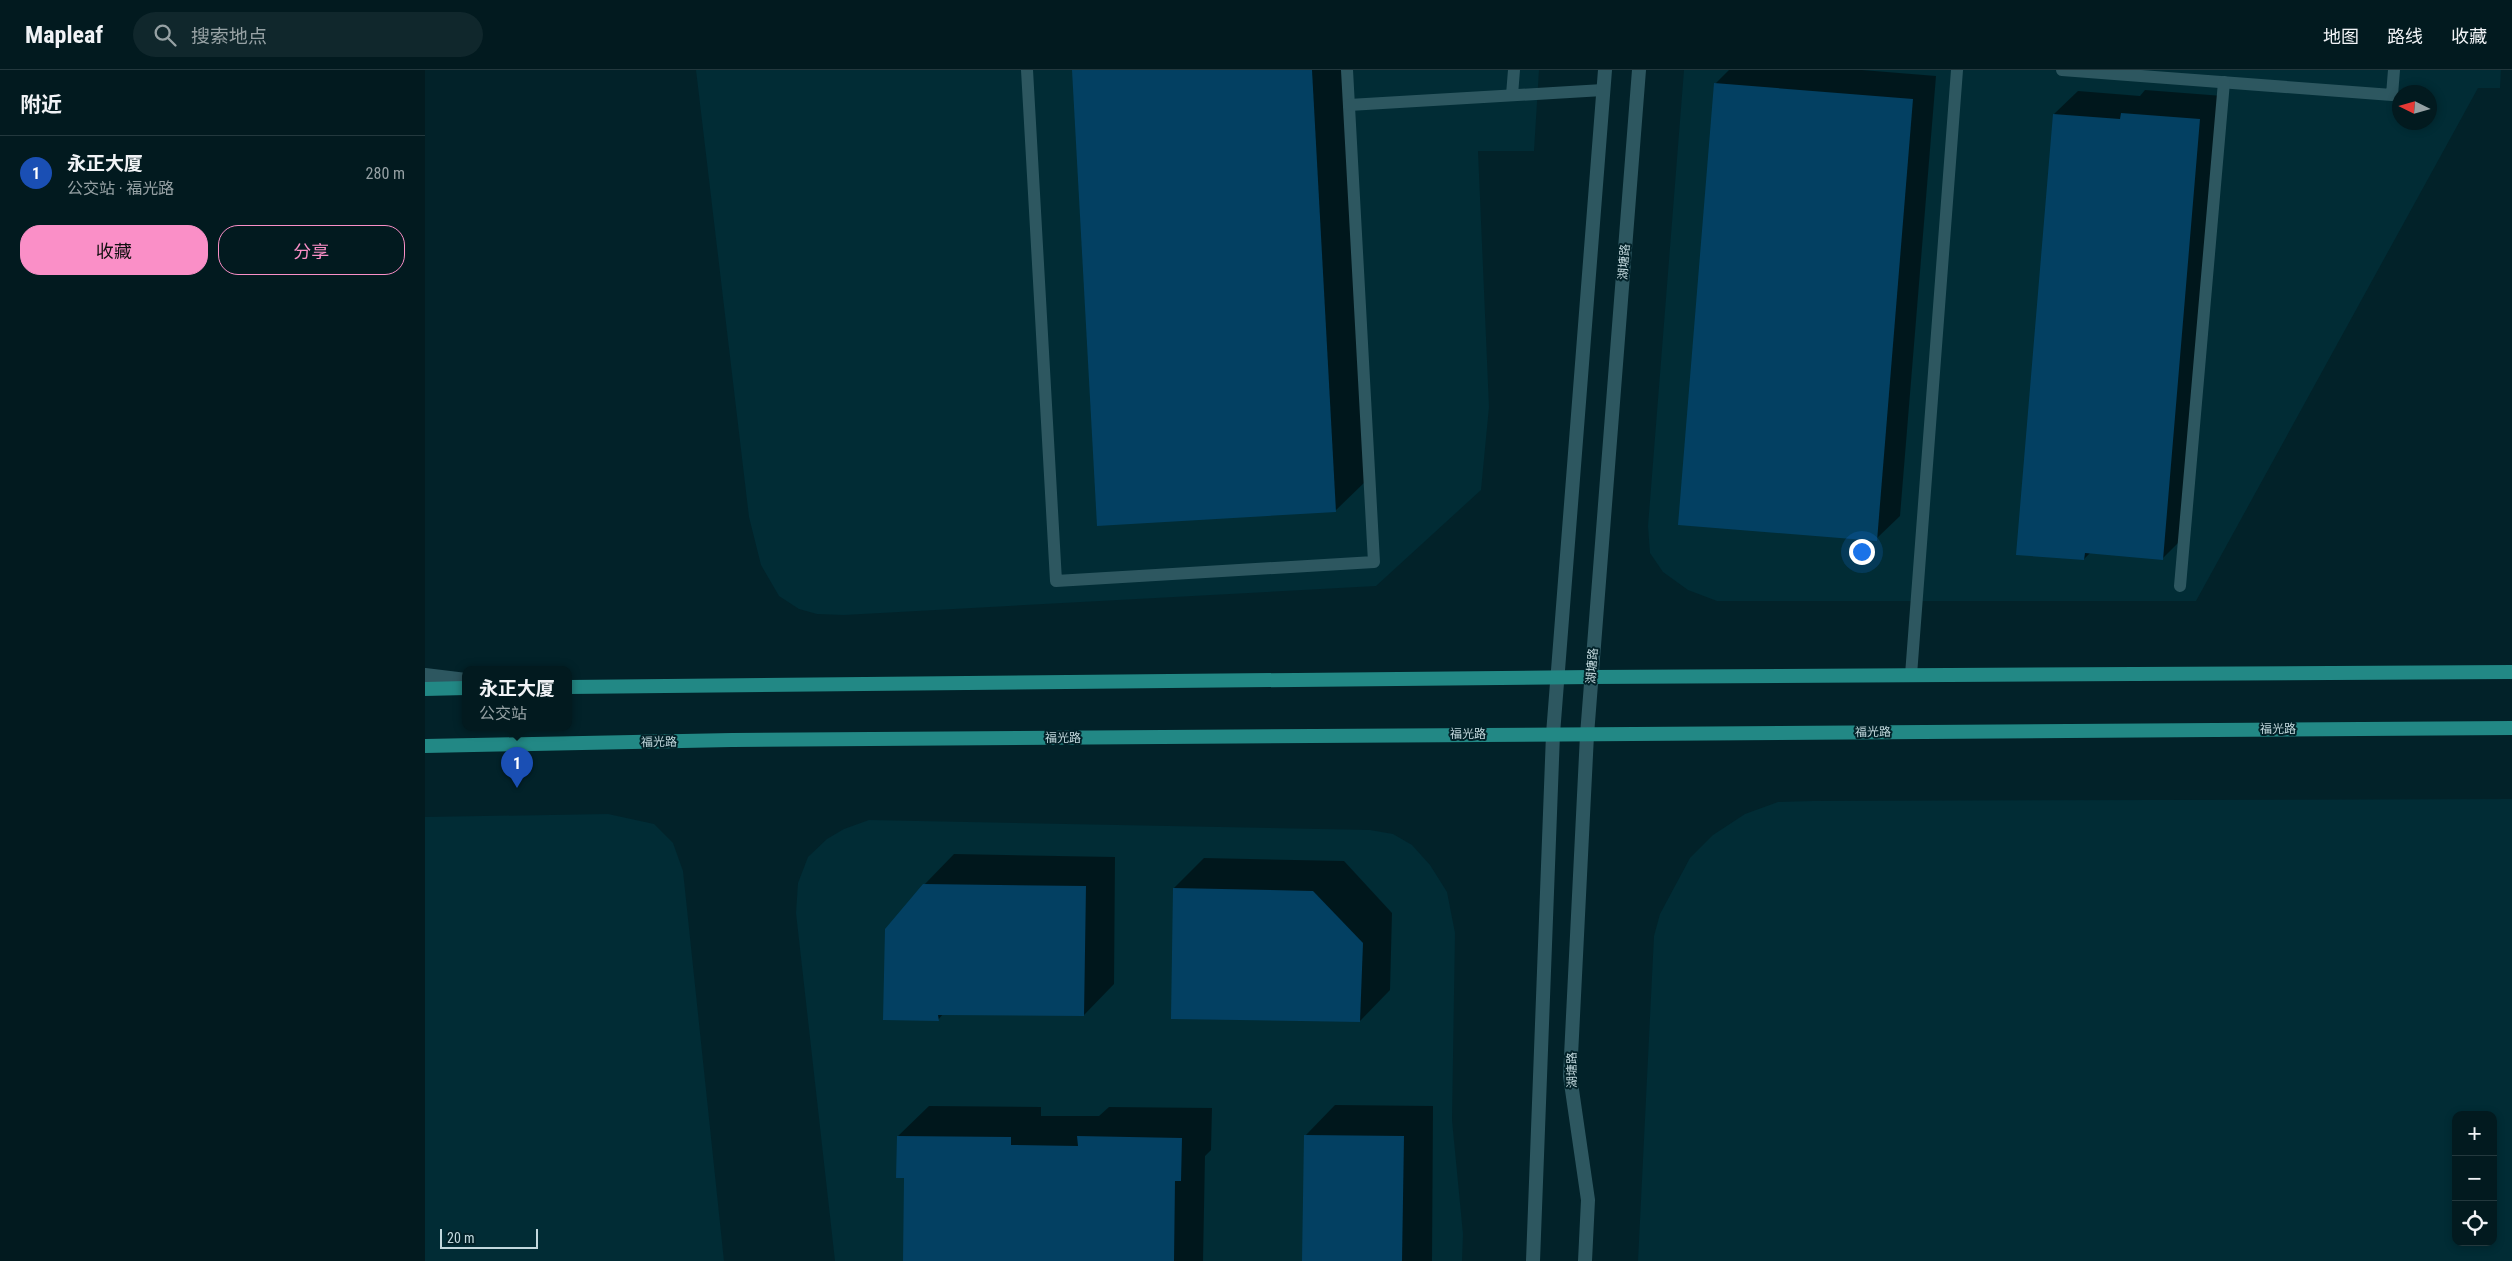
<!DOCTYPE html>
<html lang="zh">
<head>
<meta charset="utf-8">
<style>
	:root { --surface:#021a1f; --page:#10272c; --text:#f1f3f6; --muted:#96a1a4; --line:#23383d; --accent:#fa8fc7 }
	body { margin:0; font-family:"Roboto Condensed","Noto Sans SC",sans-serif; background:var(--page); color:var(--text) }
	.controls { position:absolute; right:15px; bottom:15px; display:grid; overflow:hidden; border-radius:10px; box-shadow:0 2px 8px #0003 }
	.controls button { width:45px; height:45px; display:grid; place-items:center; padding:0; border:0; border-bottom:1px solid var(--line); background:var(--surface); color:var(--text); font:25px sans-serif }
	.compass { position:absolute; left:1967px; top:15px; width:45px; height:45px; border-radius:50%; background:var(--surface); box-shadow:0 2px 8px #0003; rotate:275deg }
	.scale { position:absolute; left:15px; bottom:12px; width:98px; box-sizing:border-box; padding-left:5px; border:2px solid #c2d8dd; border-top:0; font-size:14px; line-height:18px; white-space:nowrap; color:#c2d8dd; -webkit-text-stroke:4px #022229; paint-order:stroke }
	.you { position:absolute; left:1436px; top:481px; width:18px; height:18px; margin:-12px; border:4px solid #fff; border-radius:50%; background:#1a73e8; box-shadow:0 0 0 8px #1a73e833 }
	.badge { display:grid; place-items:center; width:32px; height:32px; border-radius:50%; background:var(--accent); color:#fff; font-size:16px; font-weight:700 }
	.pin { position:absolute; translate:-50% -41px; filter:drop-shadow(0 1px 2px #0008) }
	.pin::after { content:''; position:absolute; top:26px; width:18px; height:15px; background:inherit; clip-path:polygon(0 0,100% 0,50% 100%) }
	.popup { position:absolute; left:37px; top:596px; width:110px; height:65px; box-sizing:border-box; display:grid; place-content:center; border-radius:10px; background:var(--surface); filter:drop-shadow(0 1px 4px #0005); font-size:16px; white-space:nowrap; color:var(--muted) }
	.popup b { font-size:19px; color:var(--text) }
	.popup::after { content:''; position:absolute; left:50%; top:100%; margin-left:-10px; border:10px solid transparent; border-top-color:var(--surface) }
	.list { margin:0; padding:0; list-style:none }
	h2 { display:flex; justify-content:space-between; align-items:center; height:65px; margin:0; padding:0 20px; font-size:21px }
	h2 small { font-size:16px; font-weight:400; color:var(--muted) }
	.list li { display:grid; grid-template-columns:32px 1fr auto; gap:15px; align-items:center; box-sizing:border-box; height:75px; padding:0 20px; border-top:1px solid var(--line) }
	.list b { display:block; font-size:19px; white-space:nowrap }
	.list p { margin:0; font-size:16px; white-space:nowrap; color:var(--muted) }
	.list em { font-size:16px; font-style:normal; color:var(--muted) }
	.actions { display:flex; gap:10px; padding:15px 20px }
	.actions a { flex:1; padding:11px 0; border:1px solid var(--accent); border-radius:20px; text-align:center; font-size:18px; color:var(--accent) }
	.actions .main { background:var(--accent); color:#111 }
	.icon { flex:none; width:28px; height:28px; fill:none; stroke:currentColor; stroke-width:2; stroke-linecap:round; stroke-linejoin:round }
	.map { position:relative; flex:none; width:2087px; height:1191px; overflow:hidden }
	header { display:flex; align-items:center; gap:30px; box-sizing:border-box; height:70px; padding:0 25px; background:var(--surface); border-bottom:1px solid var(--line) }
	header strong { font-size:24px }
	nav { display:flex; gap:28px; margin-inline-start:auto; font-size:18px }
	.search { width:350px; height:45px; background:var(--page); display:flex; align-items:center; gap:12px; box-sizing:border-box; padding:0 18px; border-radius:28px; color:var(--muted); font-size:19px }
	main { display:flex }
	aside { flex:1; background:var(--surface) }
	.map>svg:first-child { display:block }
</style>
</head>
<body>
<header>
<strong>Mapleaf</strong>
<div class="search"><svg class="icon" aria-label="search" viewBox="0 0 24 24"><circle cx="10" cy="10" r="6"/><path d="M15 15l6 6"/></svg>搜索地点</div>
<nav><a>地图</a><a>路线</a><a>收藏</a></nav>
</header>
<main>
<aside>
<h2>附近<small></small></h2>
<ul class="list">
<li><span class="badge" style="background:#1a4fb4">1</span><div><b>永正大厦</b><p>公交站 · 福光路</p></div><em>280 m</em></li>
</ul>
<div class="actions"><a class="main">收藏</a><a>分享</a></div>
</aside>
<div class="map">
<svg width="2087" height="1191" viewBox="0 0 2087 1191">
	<rect width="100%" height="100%" fill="#022229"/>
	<g fill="#012c35" fill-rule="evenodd">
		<path d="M271,0h843l-5,81h-56l11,256 -8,83 -105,96 -532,29 -27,-1 -18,-5 -20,-13 -18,-31 -12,-48z"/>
		<path d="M1259,0h817l-1,18h-22l-282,513h-479l-29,-11 -25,-18 -13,-19 -2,-27zM1974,22h30v30h-30z"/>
		<path d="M2087,729v462h-874l16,-325 6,-22 30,-56 23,-23 32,-21 33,-12 35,-1zM2031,1045h37v127h-37z"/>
		<path d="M183,744l46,10 19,19 10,28 41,390h-299v-444z"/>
		<path d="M444,750l501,10 23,4 19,11 18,20 17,27 8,41 -3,187 11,114 -1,27h-627l-39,-348 2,-30 10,-26 19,-18 17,-10z"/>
	</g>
	<g fill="#0007">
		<path d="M648,0h270l23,411 -31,30z"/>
		<path d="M1304,0h133l74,6 -36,440 -24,23 -161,-455z"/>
		<path d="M1720,20l78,6 -37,439 -23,23 -73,-5 -6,6 -30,-445 24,-23 62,5z"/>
		<path d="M529,784l161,3 -1,127 -30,31 -141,-1 -5,6 -14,-135z"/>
		<path d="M779,788l140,3 48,52 -2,77 -30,31 -186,-133z"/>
		<path d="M910,1035l98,1 -1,155h-128l1,-125z"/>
		<path d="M504,1036l112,1v9h58l10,-9 103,1 -1,42 -6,6 -2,105h-299l1,-84 -7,-41z"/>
	</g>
	<g fill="#034062">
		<path d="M647,0h240l24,442 -239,14z"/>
		<path d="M1289,13l199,16 -36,442 -199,-16z"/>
		<path d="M1696,43l79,6 -37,441 -78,-7 -1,7 -68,-5 37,-441 67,5z"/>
		<path d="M498,814l163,2 -2,130 -146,-1 1,6 -56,-1 2,-91z"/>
		<path d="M748,818l140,3 50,52 -3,79 -189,-3z"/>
		<path d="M879,1065l100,1 -2,125h-100z"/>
		<path d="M472,1066l114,1v8l67,1 -1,-10 105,2 -1,43h-6l-1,80h-271l1,-83h-8z"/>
	</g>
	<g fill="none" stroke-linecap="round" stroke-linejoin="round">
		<g stroke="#2d5760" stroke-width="12">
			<path d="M602,0l29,511 318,-19 -27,-492"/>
			<path d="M1637,0l330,25 2,-25"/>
			<path d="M1087,25l2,-25"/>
			<path d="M924,35l254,-15"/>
			<path d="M1755,516l44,-504"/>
			<path d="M1486,605l46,-605"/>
		</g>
		<g stroke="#2d5760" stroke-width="14">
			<path d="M0,605l41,5"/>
			<path d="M1108,1191l20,-527 52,-664"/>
			<path d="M1160,1191l3,-61 -18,-124 17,-341 52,-665"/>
		</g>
		<g stroke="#228885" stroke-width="14">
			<path d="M143,617l1023,-10 921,-5"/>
			<path d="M0,619l41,-1"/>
			<path d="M0,676l307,-6 1780,-12"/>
		</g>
	</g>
	<g text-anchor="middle" stroke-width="4" stroke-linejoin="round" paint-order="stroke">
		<g font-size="12" fill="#c2d8dd" stroke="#022229">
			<text transform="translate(1199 192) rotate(-86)" y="4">湖塘路</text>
			<text transform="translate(1167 596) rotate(-86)" y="4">湖塘路</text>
			<text x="1853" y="663">福光路</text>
			<text transform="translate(1448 662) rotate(-1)" y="4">福光路</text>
			<text x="1043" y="668">福光路</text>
			<text x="638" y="672">福光路</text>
			<text transform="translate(234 672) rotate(-1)" y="4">福光路</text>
			<text transform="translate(1147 1000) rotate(-91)" y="4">湖塘路</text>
		</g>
	</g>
</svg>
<div class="controls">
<button>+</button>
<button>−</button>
<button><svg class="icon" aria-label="locate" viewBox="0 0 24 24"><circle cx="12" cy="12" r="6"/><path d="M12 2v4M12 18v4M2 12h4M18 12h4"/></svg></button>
</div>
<svg class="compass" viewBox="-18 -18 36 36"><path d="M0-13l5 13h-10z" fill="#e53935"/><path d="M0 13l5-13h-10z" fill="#96a1a4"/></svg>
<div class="scale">20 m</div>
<div class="you"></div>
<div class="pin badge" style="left:92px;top:718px;background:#1a4fb4">1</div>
<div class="popup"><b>永正大厦</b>公交站</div>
</div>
</main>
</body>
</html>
